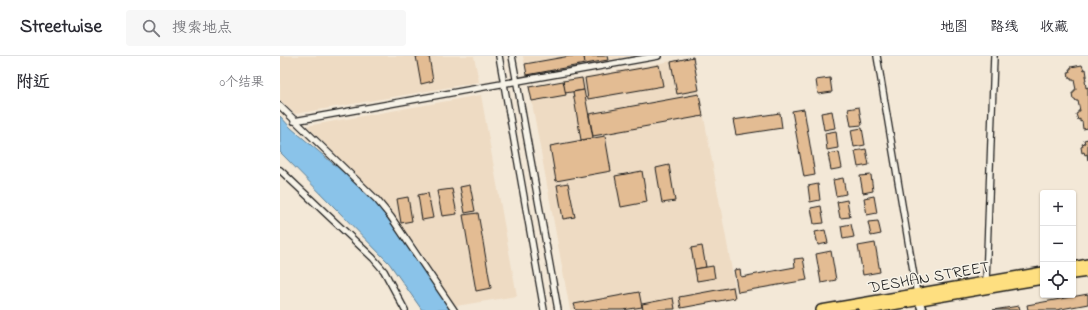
<!DOCTYPE html>
<html lang="zh">
<head>
<meta charset="utf-8">
<style>
	:root { --surface:#fff; --page:#f7f7f7; --text:#2b2b33; --muted:#7c7c81; --line:#e1e1e2 }
	body { margin:0; font-family:"Indie Flower","LXGW WenKai TC",sans-serif; background:var(--page); color:var(--text) }
	.controls { position:absolute; right:12px; bottom:12px; display:grid; overflow:hidden; border-radius:4px; box-shadow:0 1px 3px #0004 }
	.controls button { width:36px; height:36px; display:grid; place-items:center; padding:0; border:0; border-bottom:1px solid var(--line); background:var(--surface); color:var(--text); font:20px sans-serif }
	.list { margin:0; padding:0; list-style:none }
	h2 { display:flex; justify-content:space-between; align-items:center; height:52px; margin:0; padding:0 16px; font-size:17px }
	h2 small { font-size:13px; font-weight:400; color:var(--muted) }
	.icon { flex:none; width:22px; height:22px; fill:none; stroke:currentColor; stroke-width:2; stroke-linecap:round; stroke-linejoin:round }
	.map { position:relative; flex:none; width:808px; height:254px; overflow:hidden }
	header { display:flex; align-items:center; gap:24px; box-sizing:border-box; height:56px; padding:0 20px; background:var(--surface); border-bottom:1px solid var(--line) }
	header strong { font-size:19px }
	nav { display:flex; gap:22px; margin-inline-start:auto; font-size:14px }
	.search { width:280px; height:36px; background:var(--page); display:flex; align-items:center; gap:10px; box-sizing:border-box; padding:0 14px; border-radius:4px; color:var(--muted); font-size:15px }
	main { display:flex }
	aside { flex:1; background:var(--surface) }
	.map>svg:first-child { display:block }
</style>
</head>
<body>
<header>
<strong>Streetwise</strong>
<div class="search"><svg class="icon" aria-label="search" viewBox="0 0 24 24"><circle cx="10" cy="10" r="6"/><path d="M15 15l6 6"/></svg>搜索地点</div>
<nav><a>地图</a><a>路线</a><a>收藏</a></nav>
</header>
<main>
<aside>
<h2>附近<small>0个结果</small></h2>
<ul class="list">
</ul>
</aside>
<div class="map">
<svg width="808" height="254" viewBox="0 0 808 254">
	<rect width="100%" height="100%" fill="#f3e8d7"/>
	<filter id="ink" filterUnits="userSpaceOnUse"><feTurbulence type="fractalNoise" baseFrequency=".025" numOctaves="2"/><feDisplacementMap in="SourceGraphic" scale="8" xChannelSelector="R" yChannelSelector="G"/><feConvolveMatrix kernelMatrix="1 2 1 2 8 2 1 2 1" color-interpolation-filters="sRGB"/></filter>
	<g filter="url(#ink)">
		<g fill="#eedbc3">
			<path d="M0,0h194l5,26 -184,32 -15,-14z"/>
			<path d="M243,0h107l-103,19z"/>
			<path d="M413,1l44,241 -63,12h-104l-41,-223z"/>
			<path d="M201,39l36,201 -61,10 -41,-62 -39,-50 -69,-68z"/>
		</g>
		<path fill="#8ac3e9" stroke="#5e8097" d="M0,60l11,12 79,67 44,59 37,56h-29l-33,-47 -109,-111z"/>
		<g fill="#e3bc93" stroke="#1c1c1c">
			<path d="M136,0h13l4,25 -12,3z"/>
			<path d="M290,0h14l1,8 -58,11 -2,-11z"/>
			<path d="M304,0h23l1,4 -23,4z"/>
			<path d="M413,1l6,33 -22,4 -6,-32z"/>
			<path d="M379,9l4,21 -75,13 -3,-21z"/>
			<path d="M802,9l2,5 2,-1 1,7h-2l1,4h-1l1,8 2,-1v41l-5,1 -1,-8 -2,1v-3l-2,1 -2,-6 2,-1v-2h2l-2,-10h-2l-1,-2h-2l-1,-6h2v-3h2l-2,-10h-3v-2h-2l-1,-6h2l-1,-3h2v-2z"/>
			<path d="M302,22l2,12 -19,3 -2,-12z"/>
			<path d="M550,22l2,14 -14,2 -2,-14z"/>
			<path d="M283,25l3,14 -34,6 -3,-14z"/>
			<path d="M304,34l9,48 -12,2 -8,-48z"/>
			<path d="M419,38l4,22 -110,20 -4,-22z"/>
			<path d="M579,51l3,18 -11,1 -3,-17z"/>
			<path d="M524,53l11,66 -11,2 -12,-66z"/>
			<path d="M552,55l3,17 -11,2 -3,-17z"/>
			<path d="M500,57l2,15 -46,7 -3,-15z"/>
			<path d="M582,72l3,17 -11,2 -3,-17z"/>
			<path d="M556,75l2,17 -11,2 -2,-17z"/>
			<path d="M325,80l6,35 -55,10 -6,-35z"/>
			<path d="M808,83v21l-1,-6 -2,1 -1,-3 -2,1 -1,-6 2,-1 -1,-2 3,-1 -1,-3z"/>
			<path d="M586,93l3,16 -11,2 -3,-16z"/>
			<path d="M559,96l3,16 -11,2 -3,-16z"/>
			<path d="M389,109l6,36 -13,2 -6,-35z"/>
			<path d="M362,115l5,31 -26,5 -6,-31z"/>
			<path d="M591,119l2,16 -10,2 -3,-17z"/>
			<path d="M563,122l3,16 -10,2 -3,-16z"/>
			<path d="M288,127l7,34 -12,2 -6,-34z"/>
			<path d="M538,128l2,16 -10,2 -2,-16z"/>
			<path d="M190,129l5,26 -10,2 -5,-26z"/>
			<path d="M172,133l5,25 -15,2 -5,-25z"/>
			<path d="M148,137l5,25 -11,2 -4,-25z"/>
			<path d="M594,140l3,17 -10,2 -3,-17z"/>
			<path d="M128,141l4,24 -11,2 -4,-24z"/>
			<path d="M567,144l3,17 -10,1 -3,-16z"/>
			<path d="M541,150l3,17 -10,1 -3,-16z"/>
			<path d="M198,157l13,75 -15,3 -13,-76z"/>
			<path d="M598,165l3,13 -10,2 -3,-14z"/>
			<path d="M571,168l3,13 -11,2 -2,-13z"/>
			<path d="M545,174l3,13 -10,2 -3,-13z"/>
			<path d="M595,187l5,29 -17,3 -5,-29z"/>
			<path d="M422,190l4,21 -11,2 -4,-21z"/>
			<path d="M551,195l5,29 -15,3 -5,-29z"/>
			<path d="M523,202l4,22 -69,12 -4,-22 6,-1 1,8 54,-10 -1,-8z"/>
			<path d="M433,210l2,12 -18,3 -2,-12z"/>
			<path d="M453,231l2,11 -54,10 -2,-11z"/>
			<path d="M359,236l3,15 -19,3h-47l-2,-6z"/>
			<path d="M808,238v10l-32,6h-28l-1,-5z"/>
			<path d="M393,242l2,11 -32,1 -1,-6z"/>
			<path d="M739,250l1,4h-27z"/>
		</g>
		<g fill="none" stroke-linecap="round" stroke-linejoin="round">
			<defs>
				<g id="minor">
					<path d="M219,0l45,254"/>
					<path d="M232,0l46,254"/>
					<path d="M597,0l40,238"/>
					<path d="M0,50l97,94 14,17 63,93"/>
					<path d="M14,65l364,-65"/>
					<path d="M0,114l93,88 11,13 21,39"/>
					<path d="M706,226l8,-226"/>
				</g>
				<path id="tertiary" d="M638,241l4,13"/>
				<g id="primary">
					<path d="M793,211l15,-3"/>
					<path d="M793,218l15,-2"/>
					<path d="M541,254l222,-38"/>
					<path d="M583,254l180,-31"/>
				</g>
			</defs>
			<use href="#minor" stroke="#1c1c1c" stroke-width="8"/>
			<use href="#tertiary" stroke="#1c1c1c" stroke-width="10"/>
			<use href="#primary" stroke="#1c1c1c" stroke-width="12"/>
			<use href="#minor" stroke="#f7f3e8" stroke-width="5.5"/>
			<use href="#tertiary" stroke="#f7f3e8" stroke-width="7"/>
			<use href="#primary" stroke="#fedf80" stroke-width="9"/>
		</g>
	</g>
	<g text-anchor="middle" stroke-width="3" stroke-linejoin="round" paint-order="stroke">
		<g font-size="16" fill="#1c1c1c" stroke="#f7f3e8">
			<text transform="translate(649 220) rotate(-10)" y="6">DESHAN STREET</text>
		</g>
	</g>
</svg>
<div class="controls">
<button>+</button>
<button>−</button>
<button><svg class="icon" aria-label="locate" viewBox="0 0 24 24"><circle cx="12" cy="12" r="6"/><path d="M12 2v4M12 18v4M2 12h4M18 12h4"/></svg></button>
</div>
</div>
</main>
</body>
</html>
